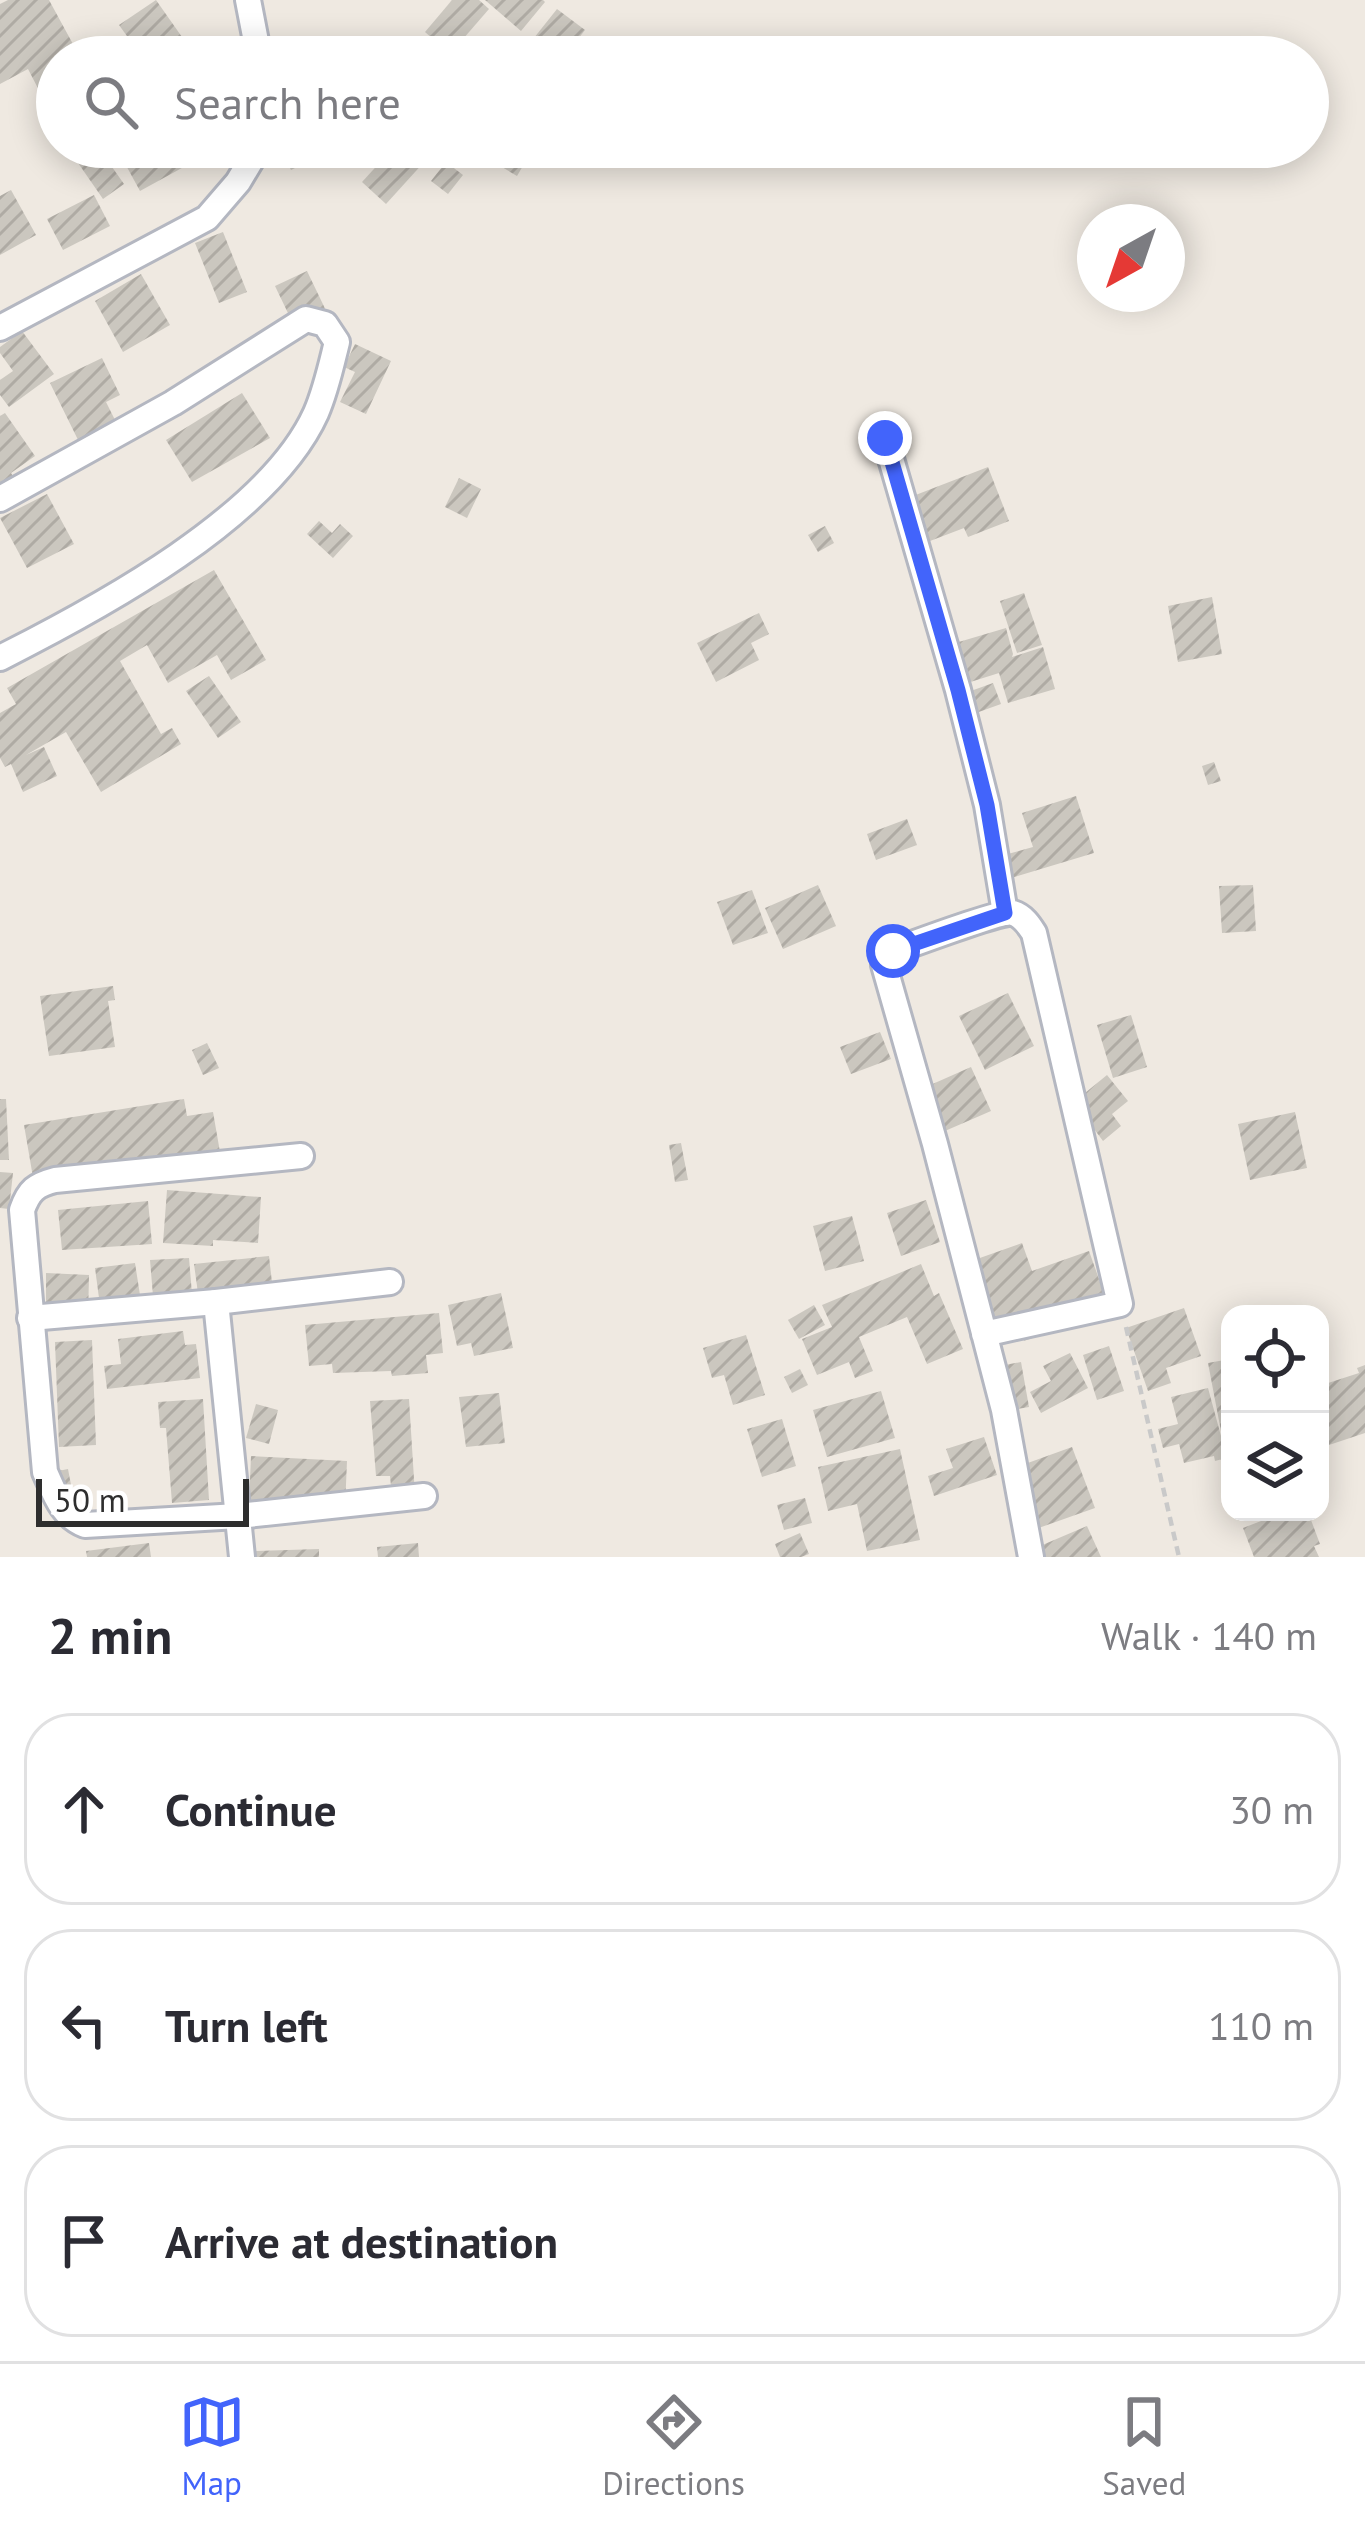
<!DOCTYPE html>
<html lang="en">
<head>
<meta charset="utf-8">
<style>
	:root { --surface:#fff; --page:#f2f2f3; --text:#2b2b33; --muted:#7c7c81; --line:#e1e1e2; --accent:#4264fb }
	body { margin:0; font-family:"PT Sans",sans-serif; background:var(--page); color:var(--text) }
	.controls { position:absolute; right:36px; bottom:36px; display:grid; overflow:hidden; border-radius:24px; box-shadow:0 6px 30px #0003 }
	.controls button { width:108px; height:108px; display:grid; place-items:center; padding:0; border:0; border-bottom:3px solid var(--line); background:var(--surface); color:var(--text); font:60px sans-serif }
	.compass { position:absolute; left:1077px; top:204px; width:108px; height:108px; border-radius:50%; background:var(--surface); box-shadow:0 6px 30px #0003; rotate:220deg }
	.scale { position:absolute; left:36px; bottom:30px; width:213px; box-sizing:border-box; padding-left:12px; border:6px solid #2e2e2e; border-top:0; font-size:33px; line-height:42px; white-space:nowrap; color:#2e2e2e; -webkit-text-stroke:9px #fff; paint-order:stroke }
	.stop { position:absolute; width:36px; height:36px; margin:-27px; border:9px solid #4264fb; border-radius:50%; background:#fff }
	.stop.end { background:#4264fb; border-color:#fff; box-shadow:0 3px 12px #0008 }
	.list { margin:0; padding:0; list-style:none }
	h2 { display:flex; justify-content:space-between; align-items:center; height:156px; margin:0; padding:0 48px; font-size:51px }
	h2 small { font-size:39px; font-weight:400; color:var(--muted) }
	.list li { display:grid; grid-template-columns:78px 1fr auto; gap:36px; align-items:center; box-sizing:border-box; height:192px; margin:0 24px 24px; padding:0 24px; border:3px solid var(--line); border-radius:48px }
	.list b { display:block; font-size:45px; white-space:nowrap }
	.list em { font-size:39px; font-style:normal; color:var(--muted) }
	.icon { flex:none; width:66px; height:66px; fill:none; stroke:currentColor; stroke-width:2; stroke-linecap:round; stroke-linejoin:round }
	.map { position:relative; flex:none; width:1365px; height:1557px; overflow:hidden }
	.search { position:absolute; background:var(--surface); box-shadow:0 6px 30px #0003; left:36px; right:36px; top:36px; height:132px; display:flex; align-items:center; gap:30px; box-sizing:border-box; padding:0 42px; border-radius:66px; color:var(--muted); font-size:45px }
	.sheet { height:804px; background:var(--surface) }
	nav { display:flex; justify-content:space-around; align-items:center; box-sizing:border-box; height:168px; border-top:3px solid var(--line); background:var(--surface); font-size:33px; color:var(--muted) }
	nav a { display:grid; justify-items:center; gap:6px }
	nav .on { color:var(--accent) }
	.map>svg:first-child { display:block }
</style>
</head>
<body>
<div class="map">
<svg width="1365" height="1557" viewBox="0 0 1365 1557">
	<defs>
		<pattern id="building-hatch" width="6" height="6" patternUnits="userSpaceOnUse" patternTransform="scale(3)"><rect width="6" height="6" fill="#cbc7bf"/><path d="M-1 1l2-2M0 6l6-6M5 7l2-2" fill="none" stroke="#afaba4"/></pattern>
	</defs>
	<rect width="100%" height="100%" fill="#efe9e1"/>
	<g fill="url(#building-hatch)">
		<path d="M8,0h41l31,57h-23v33l-14,8 -15,-29 -28,15v-80z"/>
		<path d="M156,0l33,47 -14,10h-33l-23,-32z"/>
		<path d="M452,0h27l10,9 -39,45 -25,-22z"/>
		<path d="M485,0h58l2,2 -24,29z"/>
		<path d="M557,9l28,21 -21,27h-17l-17,-14z"/>
		<path d="M94,147h4l26,37 -21,15 -27,-39z"/>
		<path d="M116,147h104l-80,44z"/>
		<path d="M280,147h22l7,14 -18,9z"/>
		<path d="M306,147h31l-14,15z"/>
		<path d="M357,147h33l-22,15z"/>
		<path d="M394,147h37l4,3 -49,54 -24,-22z"/>
		<path d="M468,147h66l-17,29z"/>
		<path d="M446,162l17,13 -15,19 -17,-13z"/>
		<path d="M11,190l25,45 -36,20v-59z"/>
		<path d="M94,195l16,31 -47,24 -16,-31z"/>
		<path d="M223,232l24,60 -28,11 -24,-60z"/>
		<path d="M307,271l24,50 -32,15 -24,-50z"/>
		<path d="M141,274l29,51 -47,27 -28,-51z"/>
		<path d="M22,331l32,43 -45,33 -9,-12v-15l13,-9 -13,-18v-6z"/>
		<path d="M355,344l36,17 -25,53 -26,-12 15,-30 -11,-5z"/>
		<path d="M102,358l18,37 -14,7 14,28 -38,18 -32,-65z"/>
		<path d="M242,393l28,45 -78,44 -26,-42z"/>
		<path d="M5,413l30,43 -24,17 10,15 -21,14v-86z"/>
		<path d="M988,467l21,54 -41,16 -4,-9 -34,13 -17,-45z"/>
		<path d="M459,478l22,11 -14,29 -22,-11z"/>
		<path d="M47,494l27,50 -47,24 -27,-50z"/>
		<path d="M319,521l13,12 8,-9 13,12 -20,22 -26,-24z"/>
		<path d="M825,526l9,17 -16,9 -10,-17z"/>
		<path d="M214,570l52,90 -35,20 -14,-25 -49,28 -21,-38 -27,16 41,73 11,-6 9,16 -80,48 -35,-60 -40,23 18,-8 13,29 -34,16 -12,-28 -6,3 -5,-9v-45l16,-9 -9,-16z"/>
		<path d="M1024,593l18,52 -25,8 -17,-52z"/>
		<path d="M1212,597l10,57 -44,8 -10,-56z"/>
		<path d="M759,613l10,21 -18,9 8,17 -43,22 -19,-39z"/>
		<path d="M1006,628l7,26 -1,3 31,-10 12,42 -47,14 -9,-30 -35,11 -12,-40z"/>
		<path d="M209,676l32,46 -23,16 -32,-47z"/>
		<path d="M993,683l8,21 -25,9 -8,-21z"/>
		<path d="M1214,762l7,19 -13,4 -6,-19z"/>
		<path d="M1076,796l18,57 -83,25 -7,-23 29,-8 -11,-34z"/>
		<path d="M907,819l10,26 -41,15 -9,-26z"/>
		<path d="M818,885l18,41 -53,23 -18,-41z"/>
		<path d="M1253,885l3,46 -34,2 -3,-47z"/>
		<path d="M752,890l16,43 -35,12 -16,-43z"/>
		<path d="M113,986l2,14 -7,1 7,46 -66,9 -9,-60z"/>
		<path d="M1008,993l26,53 -49,24 -26,-54z"/>
		<path d="M1131,1015l16,52 -34,11 -16,-53z"/>
		<path d="M880,1032l11,27 -40,15 -11,-27z"/>
		<path d="M207,1043l12,25 -16,7 -11,-25z"/>
		<path d="M971,1067l20,44 -53,23 -19,-44z"/>
		<path d="M1107,1075l21,26 -16,13 9,12 -18,15 -29,-39z"/>
		<path d="M0,1099h6l3,61h-9z"/>
		<path d="M184,1099l3,17 26,-4 7,40 -84,13 -101,24 -11,-64z"/>
		<path d="M1295,1112l12,56 -57,12 -12,-56z"/>
		<path d="M681,1143l7,37 -13,2 -6,-37z"/>
		<path d="M0,1172l13,1 -4,36 -9,-1z"/>
		<path d="M167,1190l94,7 -3,46 -45,-3v6l-50,-3z"/>
		<path d="M926,1200l14,42 -39,14 -14,-43z"/>
		<path d="M148,1201l4,43 -90,6 -4,-40z"/>
		<path d="M852,1216l12,45 -39,10 -12,-45z"/>
		<path d="M1022,1243l10,28 57,-20 21,59 -86,31 -8,-22 -33,11 -23,-65z"/>
		<path d="M269,1256l5,44 -74,8 -6,-44z"/>
		<path d="M189,1258l4,48 -39,2 -4,-48z"/>
		<path d="M135,1263l7,45 -41,5 -6,-45z"/>
		<path d="M921,1264l13,32 5,-3 24,56 -36,15 -20,-47 -48,20 14,34 -18,7 -6,-16 -32,13 -15,-36 30,-12 -10,-22z"/>
		<path d="M46,1273l43,2 -1,46 -42,-1z"/>
		<path d="M501,1293l12,55 -39,8 -3,-13 -14,3 -9,-41z"/>
		<path d="M814,1305l11,20 -26,14 -11,-19z"/>
		<path d="M1184,1308l17,48 -35,12 5,15 -23,8 -22,-63z"/>
		<path d="M439,1313l4,40 -17,2 2,18 -36,3 -1,-5 -58,2 -1,-9 -23,2 -4,-41z"/>
		<path d="M183,1331l2,14 11,-1 4,34 -93,11 -3,-23 17,-2 -3,-25z"/>
		<path d="M746,1335l19,60 -32,10 -9,-30 -12,3 -9,-30z"/>
		<path d="M92,1340l4,105 -37,2 -4,-105z"/>
		<path d="M1109,1346l15,45 -27,9 -14,-45z"/>
		<path d="M1070,1353l18,35 -47,25 -11,-21 21,-11 -8,-15z"/>
		<path d="M1230,1359v98l-15,4 -1,-5 -30,7 -5,-19 -16,4 -5,-19 20,-5 -7,-27 37,-9 16,59 -16,-84z"/>
		<path d="M1021,1362l8,45 -22,4 -8,-45z"/>
		<path d="M1365,1365v68l-45,15v-78l5,14 34,-11 -2,-5z"/>
		<path d="M800,1369l8,16 -16,8 -8,-16z"/>
		<path d="M881,1391l14,47 -68,19 -14,-47z"/>
		<path d="M499,1393l6,50 -39,4 -7,-50z"/>
		<path d="M203,1399l6,101 -37,3 -6,-75h-6l-2,-26z"/>
		<path d="M409,1399l6,96 -23,2 -2,-21h-14l-6,-75z"/>
		<path d="M256,1404l22,6 -9,34 -23,-6z"/>
		<path d="M782,1419l14,47 -34,11 -15,-48z"/>
		<path d="M984,1437l13,38 -63,21 -6,-20 25,-8 -7,-19z"/>
		<path d="M1072,1447l23,61 -62,22 -22,-61z"/>
		<path d="M900,1449l20,91 -53,11 -10,-47 -29,7 -10,-44z"/>
		<path d="M251,1456l96,5 -2,47 -96,-5z"/>
		<path d="M68,1469l4,21 -16,2 -3,-20z"/>
		<path d="M805,1498l7,25 -28,7 -7,-25z"/>
		<path d="M1284,1512h24l12,32 -6,2 5,11h-65l-11,-29z"/>
		<path d="M1087,1526l14,31h-64l-4,-8z"/>
		<path d="M800,1533l9,21 -8,3h-21l-5,-13z"/>
		<path d="M149,1543l2,14h-64l-1,-6z"/>
		<path d="M418,1543l1,14h-41l-1,-10z"/>
		<path d="M319,1549v8h-63v-6z"/>
	</g>
	<g fill="none" stroke-linecap="round" stroke-linejoin="round">
		<defs>
			<g id="minor">
				<path d="M248,0l11,57"/>
				<path d="M0,328l207,-110 31,-36 21,-35"/>
				<path d="M885,438l73,252 29,115 18,108"/>
				<path d="M0,499l173,-96 133,-84 19,5 12,18c-6,24 -11,48 -21,71 -47,104 -217,195 -316,245"/>
				<path d="M301,1156l-246,24c-19,5 -26,10 -33,30l23,262c10,22 16,43 40,53l153,-9 186,-20"/>
				<path d="M216,1302l26,255"/>
				<path d="M30,1318l186,-16 174,-20"/>
				<path d="M984,1334l136,-30 -86,-371c-5,-8 -11,-17 -21,-20 -10,-3 -103,32 -120,38l-9,14 51,179 69,266 27,147"/>
			</g>
		</defs>
		<use href="#minor" stroke="#b4b7c1" stroke-width="30"/>
		<path stroke="#c9c9c9" stroke-width="4.5" stroke-dasharray="9 6" stroke-linecap="butt" d="M1126,1327l53,230"/>
		<use href="#minor" stroke="#fff" stroke-width="24"/>
	</g>
	<g fill="none" stroke-linecap="round" stroke-linejoin="round">
		<path stroke="#4264fb" stroke-width="15" d="M885,438l73,252 29,115 18,108 -112,38"/>
	</g>
</svg>
<div class="controls">
<button><svg class="icon" aria-label="locate" viewBox="0 0 24 24"><circle cx="12" cy="12" r="6"/><path d="M12 2v4M12 18v4M2 12h4M18 12h4"/></svg></button>
<button><svg class="icon" aria-label="layers" viewBox="0 0 24 24"><path d="M12 4l9 5-9 5-9-5zM3 14l9 5 9-5"/></svg></button>
</div>
<svg class="compass" viewBox="-18 -18 36 36"><path d="M0-13l5 13h-10z" fill="#e53935"/><path d="M0 13l5-13h-10z" fill="#7c7c81"/></svg>
<div class="scale">50 m</div>
<div class="stop" style="left:893px;top:951px"></div>
<div class="stop end" style="left:885px;top:438px"></div>
<div class="search"><svg class="icon" aria-label="search" viewBox="0 0 24 24"><circle cx="10" cy="10" r="6"/><path d="M15 15l6 6"/></svg>Search here</div>
</div>
<section class="sheet">
<h2>2 min<small>Walk · 140 m</small></h2>
<ul class="list">
<li><svg class="icon" aria-label="ahead" viewBox="0 0 24 24"><path d="M12 20V5M6 11l6-6 6 6"/></svg><div><b>Continue</b></div><em>30 m</em></li>
<li><svg class="icon" aria-label="left" viewBox="0 0 24 24"><path d="M17 20v-9H6M10 6l-5 5 5 5"/></svg><div><b>Turn left</b></div><em>110 m</em></li>
<li><svg class="icon" aria-label="arrive" viewBox="0 0 24 24"><path d="M6 21V4h12l-3 4 3 4H6"/></svg><div><b>Arrive at destination</b></div></li>
</ul>
</section>
<nav>
<a class="on"><svg class="icon" aria-label="map" viewBox="0 0 24 24"><path d="M3 6l6-2 6 2 6-2v14l-6 2-6-2-6 2zM9 4v14M15 6v14"/></svg>Map</a>
<a><svg class="icon" aria-label="directions" viewBox="0 0 24 24"><path d="M12 3l9 9-9 9-9-9zM9 14v-3h6M13 9l2 2-2 2"/></svg>Directions</a>
<a><svg class="icon" aria-label="saved" viewBox="0 0 24 24"><path d="M7 4h10v16l-5-4-5 4z"/></svg>Saved</a>
</nav>
</body>
</html>
